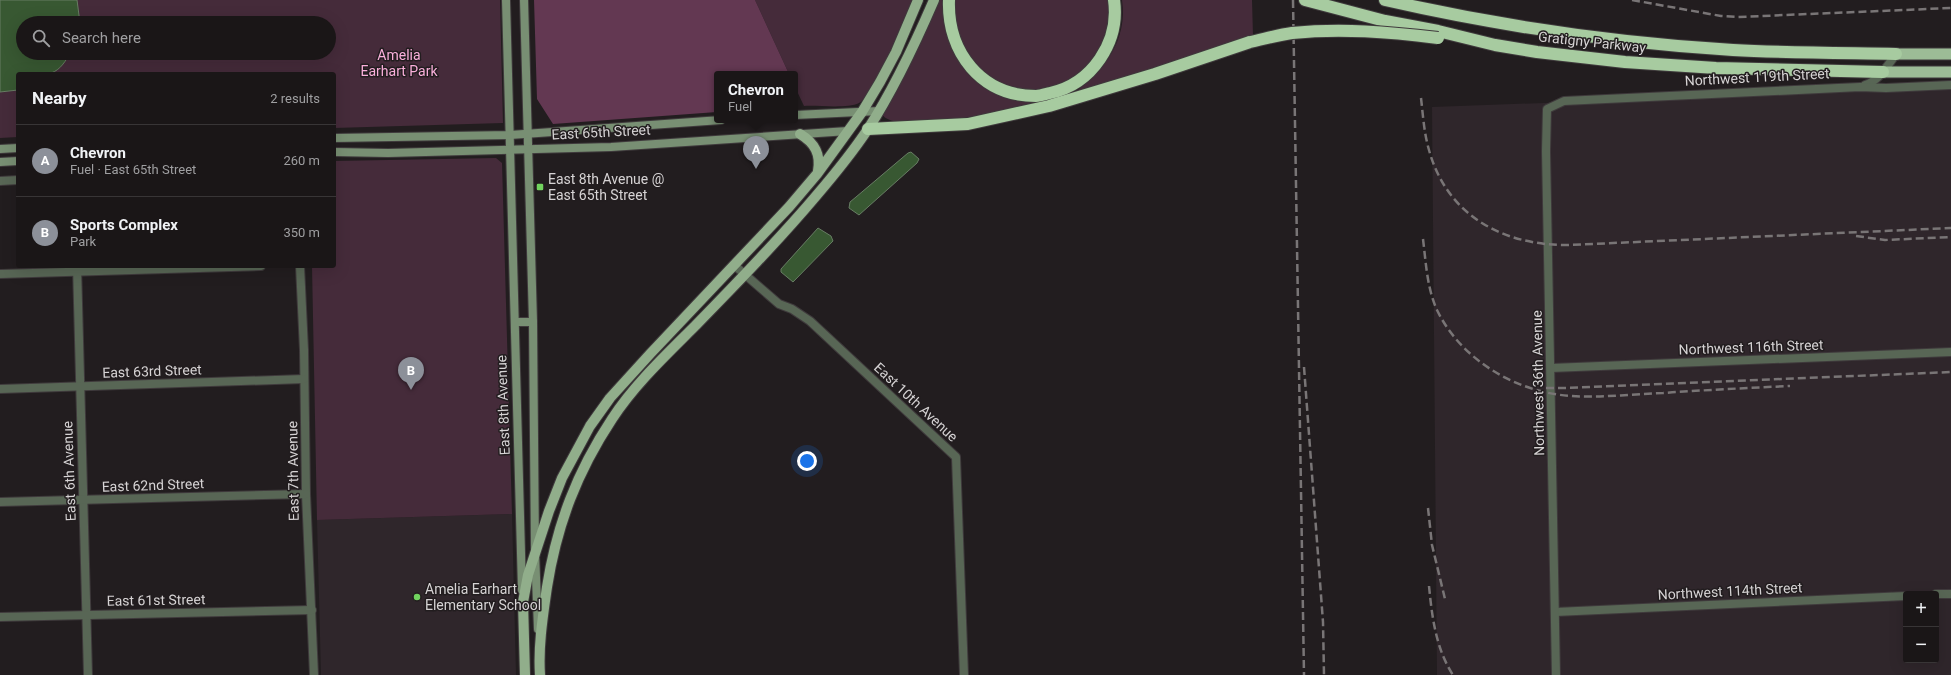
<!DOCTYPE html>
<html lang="en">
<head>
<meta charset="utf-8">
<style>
	:root { --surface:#1a1617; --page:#272324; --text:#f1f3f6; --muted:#9f9fa1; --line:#383536; --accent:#8c9099 }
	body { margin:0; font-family:Roboto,sans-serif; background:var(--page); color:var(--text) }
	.controls { position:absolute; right:12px; bottom:12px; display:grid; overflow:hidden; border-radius:4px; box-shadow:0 4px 16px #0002 }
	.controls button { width:36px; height:36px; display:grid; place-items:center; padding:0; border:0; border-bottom:1px solid var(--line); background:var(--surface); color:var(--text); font:20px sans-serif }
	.you { position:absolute; left:807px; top:461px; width:14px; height:14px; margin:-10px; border:3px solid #fff; border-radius:50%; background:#1a73e8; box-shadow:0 0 0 6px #1a73e833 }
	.badge { display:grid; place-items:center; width:26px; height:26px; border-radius:50%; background:var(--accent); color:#fff; font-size:13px; font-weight:700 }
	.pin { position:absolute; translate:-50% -33px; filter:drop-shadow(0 1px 2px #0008) }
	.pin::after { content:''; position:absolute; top:21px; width:14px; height:12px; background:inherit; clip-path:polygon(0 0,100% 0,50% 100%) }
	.popup { position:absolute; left:714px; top:71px; width:84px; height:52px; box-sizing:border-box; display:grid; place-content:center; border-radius:4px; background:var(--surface); filter:drop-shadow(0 1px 3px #0005); font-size:13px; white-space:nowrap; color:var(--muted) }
	.popup b { font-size:15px; color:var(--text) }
	.popup::after { content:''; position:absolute; left:50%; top:100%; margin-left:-8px; border:8px solid transparent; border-top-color:var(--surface) }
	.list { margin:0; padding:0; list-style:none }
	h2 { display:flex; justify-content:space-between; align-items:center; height:52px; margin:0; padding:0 16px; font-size:17px }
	h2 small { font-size:13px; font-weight:400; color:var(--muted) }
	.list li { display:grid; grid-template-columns:26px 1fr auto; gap:12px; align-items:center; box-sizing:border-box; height:72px; padding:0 16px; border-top:1px solid var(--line) }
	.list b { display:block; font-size:15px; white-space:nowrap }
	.list p { margin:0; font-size:13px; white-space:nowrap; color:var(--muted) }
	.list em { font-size:13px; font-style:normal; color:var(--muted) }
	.icon { flex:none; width:22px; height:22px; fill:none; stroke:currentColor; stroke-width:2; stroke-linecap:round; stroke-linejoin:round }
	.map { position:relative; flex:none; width:1951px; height:675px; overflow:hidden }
	.search { position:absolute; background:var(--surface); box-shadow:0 4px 16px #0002; left:16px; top:16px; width:320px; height:44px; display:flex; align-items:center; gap:10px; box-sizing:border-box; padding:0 14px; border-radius:22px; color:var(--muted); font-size:15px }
	.panel { position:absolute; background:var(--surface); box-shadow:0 4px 16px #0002; left:16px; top:72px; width:320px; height:196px; border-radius:4px }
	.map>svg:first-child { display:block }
</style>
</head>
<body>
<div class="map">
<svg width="1951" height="675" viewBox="0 0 1951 675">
	<rect width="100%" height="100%" fill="#221d1f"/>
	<g fill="#2f262b" fill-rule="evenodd">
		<path d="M1951,88v587h-514l-5,-568zM1906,594h30v66h-30z"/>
		<path d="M512,514l4,161h-195l-4,-155z"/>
	</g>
	<g fill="#452b3a" fill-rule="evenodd">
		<path d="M0,0h500l3,123 -169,5v-54h-316v63l-18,1zM23,23h306v30h-306z"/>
		<path d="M755,0h158c-7,18 -40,96 -54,103 -12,6 -41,2 -55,3l-9,-19v-13h-6z"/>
		<path d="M937,0h8l1,21 48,71 25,8 15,1v3c-20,5 -147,33 -152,9z"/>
		<path d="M952,0h157c0,9 1,19 0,27 -1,12 -10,24 -16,33 -8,10 -19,18 -32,23 -42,17 -77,0 -99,-38 -6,-10 -8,-33 -10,-45z"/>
		<path d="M1122,0h130l1,36 -179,57c30,-22 54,-53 48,-93z"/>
		<path d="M496,158l6,5 10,351 -195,6 -5,-254h22v-105z"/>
	</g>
	<path fill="#633852" d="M534,0h221l34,74h-72v38l-164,12 -16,-25z"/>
	<g fill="#385832" stroke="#677d63">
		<path d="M0,0h77l3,23h-57v30h47c-14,27 -25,21 -52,21v16l-18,2z"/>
		<path d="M911,152l8,7 -2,4 -58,52 -10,-7 1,-6 6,-5 52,-44z"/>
		<path d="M818,228l13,8 2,5 -40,41 -12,-10v-3z"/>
	</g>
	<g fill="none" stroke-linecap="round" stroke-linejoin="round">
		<defs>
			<g id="minor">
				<path d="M1865,85c14,-4 22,-19 31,-31"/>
				<path d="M0,181l18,-1"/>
				<path d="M734,265l45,39 13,5 18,12 146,136 8,218"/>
				<path d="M77,266l11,409"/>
				<path d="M300,266l4,84 2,144 8,181"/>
				<path d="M0,274l261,-8"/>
				<path d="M1551,368l400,-16"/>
				<path d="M0,389l304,-10"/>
				<path d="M0,502l306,-8"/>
				<path d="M1936,594h15"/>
				<path d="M1555,612l351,-16"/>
				<path d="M0,617l312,-7"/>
				<path d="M1556,675l-10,-524 1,-42 17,-8 296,-14 26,1 65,-3"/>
			</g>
			<g id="secondary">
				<path d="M506,0l16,590"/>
				<path d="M524,0l9,322 2,230 3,77"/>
				<path d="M795,115l84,-4"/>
				<path d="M334,138l176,-3 211,-15"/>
				<path d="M0,149l18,-1"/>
				<path d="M334,152l54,1 223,-6 237,-16"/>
				<path d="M0,162l18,-1"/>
				<path d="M515,322h18"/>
			</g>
			<g id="primary">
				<path d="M800,134c15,9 21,20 18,37"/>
				<path d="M525,675l-2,-73 5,-27 21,-64 13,-33 28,-52 20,-28 40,-44 139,-147 28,-33 45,-62 18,-30 16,-30 22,-52"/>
				<path d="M540,675c-2,-29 3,-60 7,-88 10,-63 30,-115 65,-168 22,-34 54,-64 83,-93 41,-42 83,-85 121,-130 18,-21 36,-43 52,-67 26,-40 47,-85 66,-129"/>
			</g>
			<g id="trunk">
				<path d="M1896,54h55"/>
				<path d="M1883,72h68"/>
			</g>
			<g id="motorway">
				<path d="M949,0c-2,52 32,96 87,96 4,0 10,-2 14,-3 42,-9 70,-51 64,-93"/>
				<path d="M1305,0l80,21 53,10 57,14 42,7 88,10 91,6 167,4"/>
				<path d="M1385,0c114,26 231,43 348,50 54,3 109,3 163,4"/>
				<path d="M868,129l100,-5 81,-18 106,-32 95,-32"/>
			</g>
		</defs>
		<use href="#minor" stroke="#3f3a3c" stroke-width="10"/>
		<use href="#secondary" stroke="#3f3a3c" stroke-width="10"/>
		<use href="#primary" stroke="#3f3a3c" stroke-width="12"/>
		<use href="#trunk" stroke="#3f3a3c" stroke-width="13"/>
		<use href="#motorway" stroke="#3f3a3c" stroke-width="14"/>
		<use href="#minor" stroke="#586655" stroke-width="8"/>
		<use href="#secondary" stroke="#788f73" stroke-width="8"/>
		<use href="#primary" stroke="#91ae8b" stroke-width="10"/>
		<use href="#trunk" stroke="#9cbc96" stroke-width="11"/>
		<use href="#motorway" stroke="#a7cba0" stroke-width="12"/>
		<g stroke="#797576" stroke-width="2.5" stroke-dasharray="8 4" stroke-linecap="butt">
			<path d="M1293,0l11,675"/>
			<path d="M1632,0l89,16 17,1 213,-9"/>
			<path d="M1421,98c2,17 3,35 8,52 18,66 75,96 140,95l382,-17"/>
			<path d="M1856,236l29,4 66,-3"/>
			<path d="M1423,239c3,24 4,49 14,71 24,50 80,83 135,86 30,2 61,-2 91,-3 42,-3 84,-5 127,-7"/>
			<path d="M1304,367l19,255 1,53"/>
			<path d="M1546,388h20l385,-16"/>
			<path d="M1428,508l4,37 13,54"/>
			<path d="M1429,586c3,31 7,63 24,89"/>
		</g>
		<defs>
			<path id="motorway-bridge" d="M1250,42c14,-3 28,-7 42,-9 49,-5 97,-1 146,5"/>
		</defs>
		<use href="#motorway-bridge" stroke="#3f3a3c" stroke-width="14" stroke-linecap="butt"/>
		<use href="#motorway-bridge" stroke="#a7cba0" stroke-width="12"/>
	</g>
	<g fill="#71d35e" stroke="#221d1f" stroke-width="1.5">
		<rect x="536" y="183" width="8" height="8" rx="2"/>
		<circle cx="417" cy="597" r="4"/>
	</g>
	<g text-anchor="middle" stroke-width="3" stroke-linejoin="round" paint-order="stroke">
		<g font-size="14" fill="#d6d3d4" stroke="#221d1f">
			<text transform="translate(1592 42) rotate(6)" y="5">Gratigny Parkway</text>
			<text transform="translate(1757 77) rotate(-3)" y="5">Northwest 119th Street</text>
			<text transform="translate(601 132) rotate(-3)" y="5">East 65th Street</text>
			<text transform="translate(1751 347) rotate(-2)" y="5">Northwest 116th Street</text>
			<text transform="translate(152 371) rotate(-2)" y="5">East 63rd Street</text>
			<text transform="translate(1538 383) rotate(-91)" y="5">Northwest 36th Avenue</text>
			<text transform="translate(916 402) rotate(43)" y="5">East 10th Avenue</text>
			<text transform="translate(503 405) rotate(-92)" y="5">East 8th Avenue</text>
			<text transform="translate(69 471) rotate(-92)" y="5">East 6th Avenue</text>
			<text transform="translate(293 471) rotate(-91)" y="5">East 7th Avenue</text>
			<text transform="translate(153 485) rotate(-2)" y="5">East 62nd Street</text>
			<text transform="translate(1730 591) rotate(-3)" y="5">Northwest 114th Street</text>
			<text transform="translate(156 600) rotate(-1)" y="5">East 61st Street</text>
		</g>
		<g font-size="14" fill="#f9afda" stroke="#221d1f">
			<text x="399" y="60">Amelia<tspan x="399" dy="16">Earhart Park</tspan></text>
		</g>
		<g font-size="14" fill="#d6d3d4" stroke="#221d1f" text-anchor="start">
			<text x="548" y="184">East 8th Avenue @<tspan x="548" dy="16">East 65th Street</tspan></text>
			<text x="425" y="594">Amelia Earhart<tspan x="425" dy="16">Elementary School</tspan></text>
		</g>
	</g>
</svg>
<div class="controls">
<button>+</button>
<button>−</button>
</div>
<div class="you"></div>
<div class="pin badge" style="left:756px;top:169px">A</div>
<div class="popup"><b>Chevron</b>Fuel</div>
<div class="pin badge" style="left:411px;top:390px">B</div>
<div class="search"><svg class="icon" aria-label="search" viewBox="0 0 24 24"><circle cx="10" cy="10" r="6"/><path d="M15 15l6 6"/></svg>Search here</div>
<section class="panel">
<h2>Nearby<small>2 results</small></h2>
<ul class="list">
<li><span class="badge">A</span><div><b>Chevron</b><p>Fuel · East 65th Street</p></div><em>260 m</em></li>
<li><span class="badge">B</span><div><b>Sports Complex</b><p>Park</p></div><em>350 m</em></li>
</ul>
</section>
</div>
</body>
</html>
